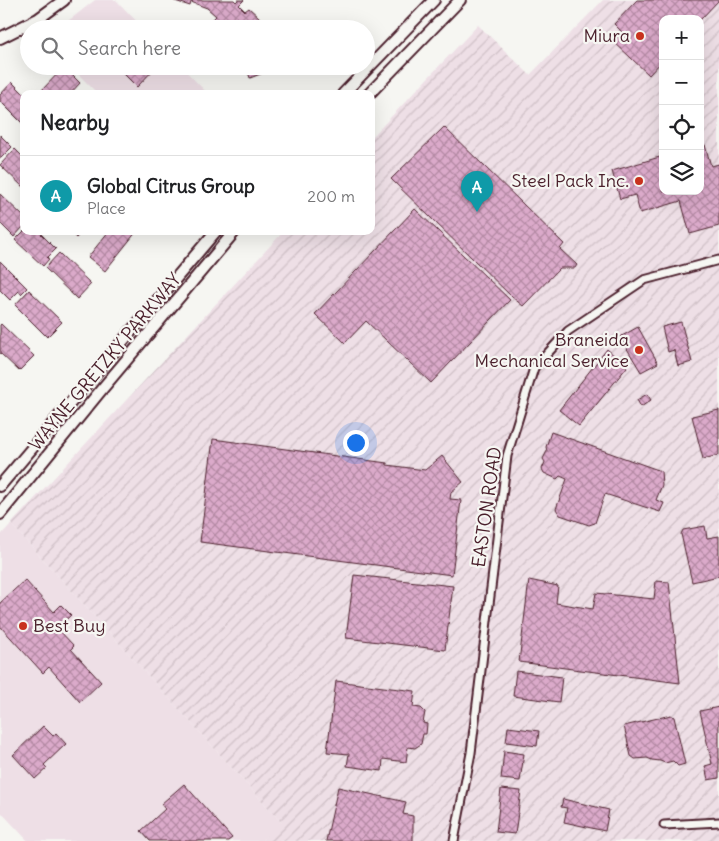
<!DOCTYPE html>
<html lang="en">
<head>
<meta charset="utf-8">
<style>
	:root { --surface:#fff; --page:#f2f2f2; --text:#202124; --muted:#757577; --line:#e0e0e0; --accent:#c8321e }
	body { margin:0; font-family:Delius,sans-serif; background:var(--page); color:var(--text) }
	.controls { position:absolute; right:15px; top:15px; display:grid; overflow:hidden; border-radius:10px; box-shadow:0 5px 20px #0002 }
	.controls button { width:45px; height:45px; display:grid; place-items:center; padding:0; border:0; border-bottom:1px solid var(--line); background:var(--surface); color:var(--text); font:25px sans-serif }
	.you { position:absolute; left:355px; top:442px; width:18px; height:18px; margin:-12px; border:4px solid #fff; border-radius:50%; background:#1a73e8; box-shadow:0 0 0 8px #1a73e833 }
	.badge { display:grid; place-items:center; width:32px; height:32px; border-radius:50%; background:var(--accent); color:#fff; font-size:16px; font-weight:700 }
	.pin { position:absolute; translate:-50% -41px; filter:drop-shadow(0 1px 2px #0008) }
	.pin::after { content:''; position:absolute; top:26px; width:18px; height:15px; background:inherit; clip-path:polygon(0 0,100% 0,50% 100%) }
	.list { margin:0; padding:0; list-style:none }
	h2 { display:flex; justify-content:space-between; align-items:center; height:65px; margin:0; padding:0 20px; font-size:21px }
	h2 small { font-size:16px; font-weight:400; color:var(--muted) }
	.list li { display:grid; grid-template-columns:32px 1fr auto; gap:15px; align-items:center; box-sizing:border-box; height:80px; padding:0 20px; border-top:1px solid var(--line) }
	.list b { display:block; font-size:19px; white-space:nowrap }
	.list p { margin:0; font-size:16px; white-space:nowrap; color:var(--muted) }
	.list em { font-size:16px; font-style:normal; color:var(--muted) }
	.icon { flex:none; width:28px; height:28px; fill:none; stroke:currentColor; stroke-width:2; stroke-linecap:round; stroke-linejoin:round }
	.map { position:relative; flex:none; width:719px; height:841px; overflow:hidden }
	.search { position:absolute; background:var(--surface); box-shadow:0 5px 20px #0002; left:20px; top:20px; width:355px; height:55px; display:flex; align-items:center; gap:12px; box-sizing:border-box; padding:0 18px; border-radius:28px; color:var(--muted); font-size:19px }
	.panel { position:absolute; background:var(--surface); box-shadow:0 5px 20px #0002; left:20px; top:90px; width:355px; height:145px; border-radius:10px }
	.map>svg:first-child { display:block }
</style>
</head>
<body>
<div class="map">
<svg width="719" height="841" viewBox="0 0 719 841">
	<defs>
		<pattern id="industrial-furrows" width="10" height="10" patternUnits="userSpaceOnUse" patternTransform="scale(1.25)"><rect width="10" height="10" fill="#eedfe6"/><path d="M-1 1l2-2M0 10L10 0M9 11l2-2" fill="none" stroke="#cebfc5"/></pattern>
		<pattern id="building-cross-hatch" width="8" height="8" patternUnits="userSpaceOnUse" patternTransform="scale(1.25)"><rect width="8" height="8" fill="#dbaaca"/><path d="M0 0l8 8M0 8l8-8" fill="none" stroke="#b48aa4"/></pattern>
	</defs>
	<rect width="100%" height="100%" fill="#f6f6f2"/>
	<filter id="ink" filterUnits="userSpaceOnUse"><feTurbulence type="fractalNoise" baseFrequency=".02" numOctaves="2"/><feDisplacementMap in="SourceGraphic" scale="10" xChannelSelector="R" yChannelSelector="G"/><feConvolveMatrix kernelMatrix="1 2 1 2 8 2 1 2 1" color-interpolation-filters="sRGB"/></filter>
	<g filter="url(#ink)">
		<g fill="#eedfe6">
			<path d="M95,0h21l28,29h-86z"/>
			<path d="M70,66h111l27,28h-110z"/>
			<path d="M11,524l271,299 -21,18h-233l-28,-30v-275z"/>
		</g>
		<path fill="url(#industrial-furrows)" fill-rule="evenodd" d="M603,0h116v841h-458l20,-19 -270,-298 273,-293h87v-93l107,-113 52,50zM663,19h37v172h-37z"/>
		<g fill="url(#building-cross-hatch)" stroke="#4a1f2b">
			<path d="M172,0h62l2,2 2,-2h6l-5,5 6,6 4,-3 10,9 4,12h-35l-3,-3 -4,3 -9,-9 4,-4 -9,-8 -16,-6 -1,4z"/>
			<path d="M637,0h82l-19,20v-1h-37v41l-14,15 -36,-34 9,-9 -8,-8z"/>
			<path d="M126,21l7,8h-14z"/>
			<path d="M116,66h41l-20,21z"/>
			<path d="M246,66h24l1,4 -21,8z"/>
			<path d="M64,67l16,16 -10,11h-28l-2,-2z"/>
			<path d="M12,82l12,12v31l-24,-24v-6z"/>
			<path d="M444,127l120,117 -4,5 17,16 -2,3h-15l-37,38 -11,-9 -121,-118z"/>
			<path d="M0,135l12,12 -12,12z"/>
			<path d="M705,145l6,21 8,-2v62l-29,8 -9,-33 -41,12 -5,-18 -15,4 -8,-28 51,-15v35h37v-45z"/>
			<path d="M15,149l9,9v30l-24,-23z"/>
			<path d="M0,194l24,23v9l-10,11 -14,-14z"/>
			<path d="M415,209l95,91 -79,83 -65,-62 -21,22 -30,-29z"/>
			<path d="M24,231h14l18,18 -9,9 2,1 -6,7 -28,-26z"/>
			<path d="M69,231h14l-7,7z"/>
			<path d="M109,231h28l-32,40 -17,-14z"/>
			<path d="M59,253l32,31 -14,15 -32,-31z"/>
			<path d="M0,261l27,27 -6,6 -2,-3 -9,9 -10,-10z"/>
			<path d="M29,290l33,32 -15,15 -32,-32z"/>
			<path d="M681,322l11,40 -14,4 -4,-16 -6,2 -6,-25z"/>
			<path d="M1,324l33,32 -15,15 -19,-18v-28z"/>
			<path d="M638,327l20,36 -17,9 -21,-35z"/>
			<path d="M607,349l20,18 -48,59 -20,-16z"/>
			<path d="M647,394l4,6 -10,7 -4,-7z"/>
			<path d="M719,410v45l-16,4 -11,-43z"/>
			<path d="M551,432l110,39 1,14 -6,15 8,3 -4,9 -55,-18 -10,29 -6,2 -29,-10 -4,-6 11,-30 -7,-3 -3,3 -13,-6 -2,-4 3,-7 -2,-3 4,-8 -1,-4z"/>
			<path d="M213,439l174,24v2l38,5 17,-14 21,26 -12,10 -1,7 11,1 -9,75 -252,-33z"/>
			<path d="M705,526l2,12 12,-2v40l-27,6 -11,-48 2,-4z"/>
			<path d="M354,575l99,11 -8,64 -99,-12z"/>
			<path d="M25,580l29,32 7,-7 10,10 -14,13 17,18 -3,3 30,33 -21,20 -31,-35 -6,6 -43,-47v-23z"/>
			<path d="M529,580l29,6 -2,17 37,6 3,-16 58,6 2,-18 13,1 11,101 -161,-21z"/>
			<path d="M516,671l46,6 -3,25 -46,-6z"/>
			<path d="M336,681l79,10 -2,16 8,1 4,4 -2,11 4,1 -1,10h-3l-2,10 -6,4 -7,-1 -2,15 -23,-3 -1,12 -35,-5 2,-12 -22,-2z"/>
			<path d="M719,707v71l-11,2 -3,-14 7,-2 -12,-53z"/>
			<path d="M671,715l3,2 11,47 -7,2 -5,-5 -8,2 -5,-2 -8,-1 -5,-2 -12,1 -4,-3 -7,-30z"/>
			<path d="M43,726l10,10 3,-3 10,11 -22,21 3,3 -12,11 -22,-24z"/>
			<path d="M508,727l31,4 -2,15 -31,-4z"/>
			<path d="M504,751l20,3 -4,27 -19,-2z"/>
			<path d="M184,784l48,54 -4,3h-78l-9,-10 24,-22 -4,-5z"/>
			<path d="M338,787l68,15 -3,12 10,2v25h-87z"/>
			<path d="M501,789l20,2 -6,43 -19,-2z"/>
			<path d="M563,799l46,11 -4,21 -41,-9 3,-14 -6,-1z"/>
		</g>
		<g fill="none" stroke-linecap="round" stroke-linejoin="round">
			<defs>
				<g id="minor">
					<path d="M664,825l55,-3"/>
					<path d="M454,841l17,-88 36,-297 27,-88 34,-37 76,-51 75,-20"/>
				</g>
				<g id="secondary">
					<path d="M0,38l38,-19 26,-19"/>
					<path d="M343,94l91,-94"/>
					<path d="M369,94l91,-94"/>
					<path d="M0,486l216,-255"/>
					<path d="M0,514l102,-125 133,-158"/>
				</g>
			</defs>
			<use href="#minor" stroke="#4a1f2b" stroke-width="11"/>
			<use href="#secondary" stroke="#4a1f2b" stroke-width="14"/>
			<use href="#minor" stroke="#f6f6f2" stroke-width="7"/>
			<use href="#secondary" stroke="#f6f6f2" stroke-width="10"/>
		</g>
	</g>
	<g fill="#c8321e" stroke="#f6f6f2" stroke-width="2">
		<circle cx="640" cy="36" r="5"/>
		<circle cx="639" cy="181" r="5"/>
		<circle cx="639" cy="350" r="5"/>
		<circle cx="23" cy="626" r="5"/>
	</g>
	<g text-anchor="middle" stroke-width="4.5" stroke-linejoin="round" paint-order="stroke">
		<g font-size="18" fill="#4a1f2b" stroke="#f6f6f2" text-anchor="end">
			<text x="630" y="42">Miura</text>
			<text x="629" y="187">Steel Pack Inc.</text>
			<text x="629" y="346">Braneida<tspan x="629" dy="21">Mechanical Service</tspan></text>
			<text x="33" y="632" text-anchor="start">Best Buy</text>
		</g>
		<g font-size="18" fill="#4a1f2b" stroke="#f6f6f2">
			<text transform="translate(105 362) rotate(-50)" y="6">WAYNE GRETZKY PARKWAY</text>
			<text transform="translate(487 507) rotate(-82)" y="6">EASTON ROAD</text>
		</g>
	</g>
</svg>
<div class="controls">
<button>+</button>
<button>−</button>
<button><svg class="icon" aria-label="locate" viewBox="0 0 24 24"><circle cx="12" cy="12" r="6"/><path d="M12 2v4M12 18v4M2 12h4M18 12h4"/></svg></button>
<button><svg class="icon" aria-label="layers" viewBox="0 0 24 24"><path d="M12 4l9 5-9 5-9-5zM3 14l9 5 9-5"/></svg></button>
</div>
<div class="you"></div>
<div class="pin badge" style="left:477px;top:212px;background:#0f9aa8">A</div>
<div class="search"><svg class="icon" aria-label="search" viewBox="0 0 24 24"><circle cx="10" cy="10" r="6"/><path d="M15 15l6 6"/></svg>Search here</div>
<section class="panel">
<h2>Nearby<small></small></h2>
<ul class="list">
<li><span class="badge" style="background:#0f9aa8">A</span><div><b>Global Citrus Group</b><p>Place</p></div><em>200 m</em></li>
</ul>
</section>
</div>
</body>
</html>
